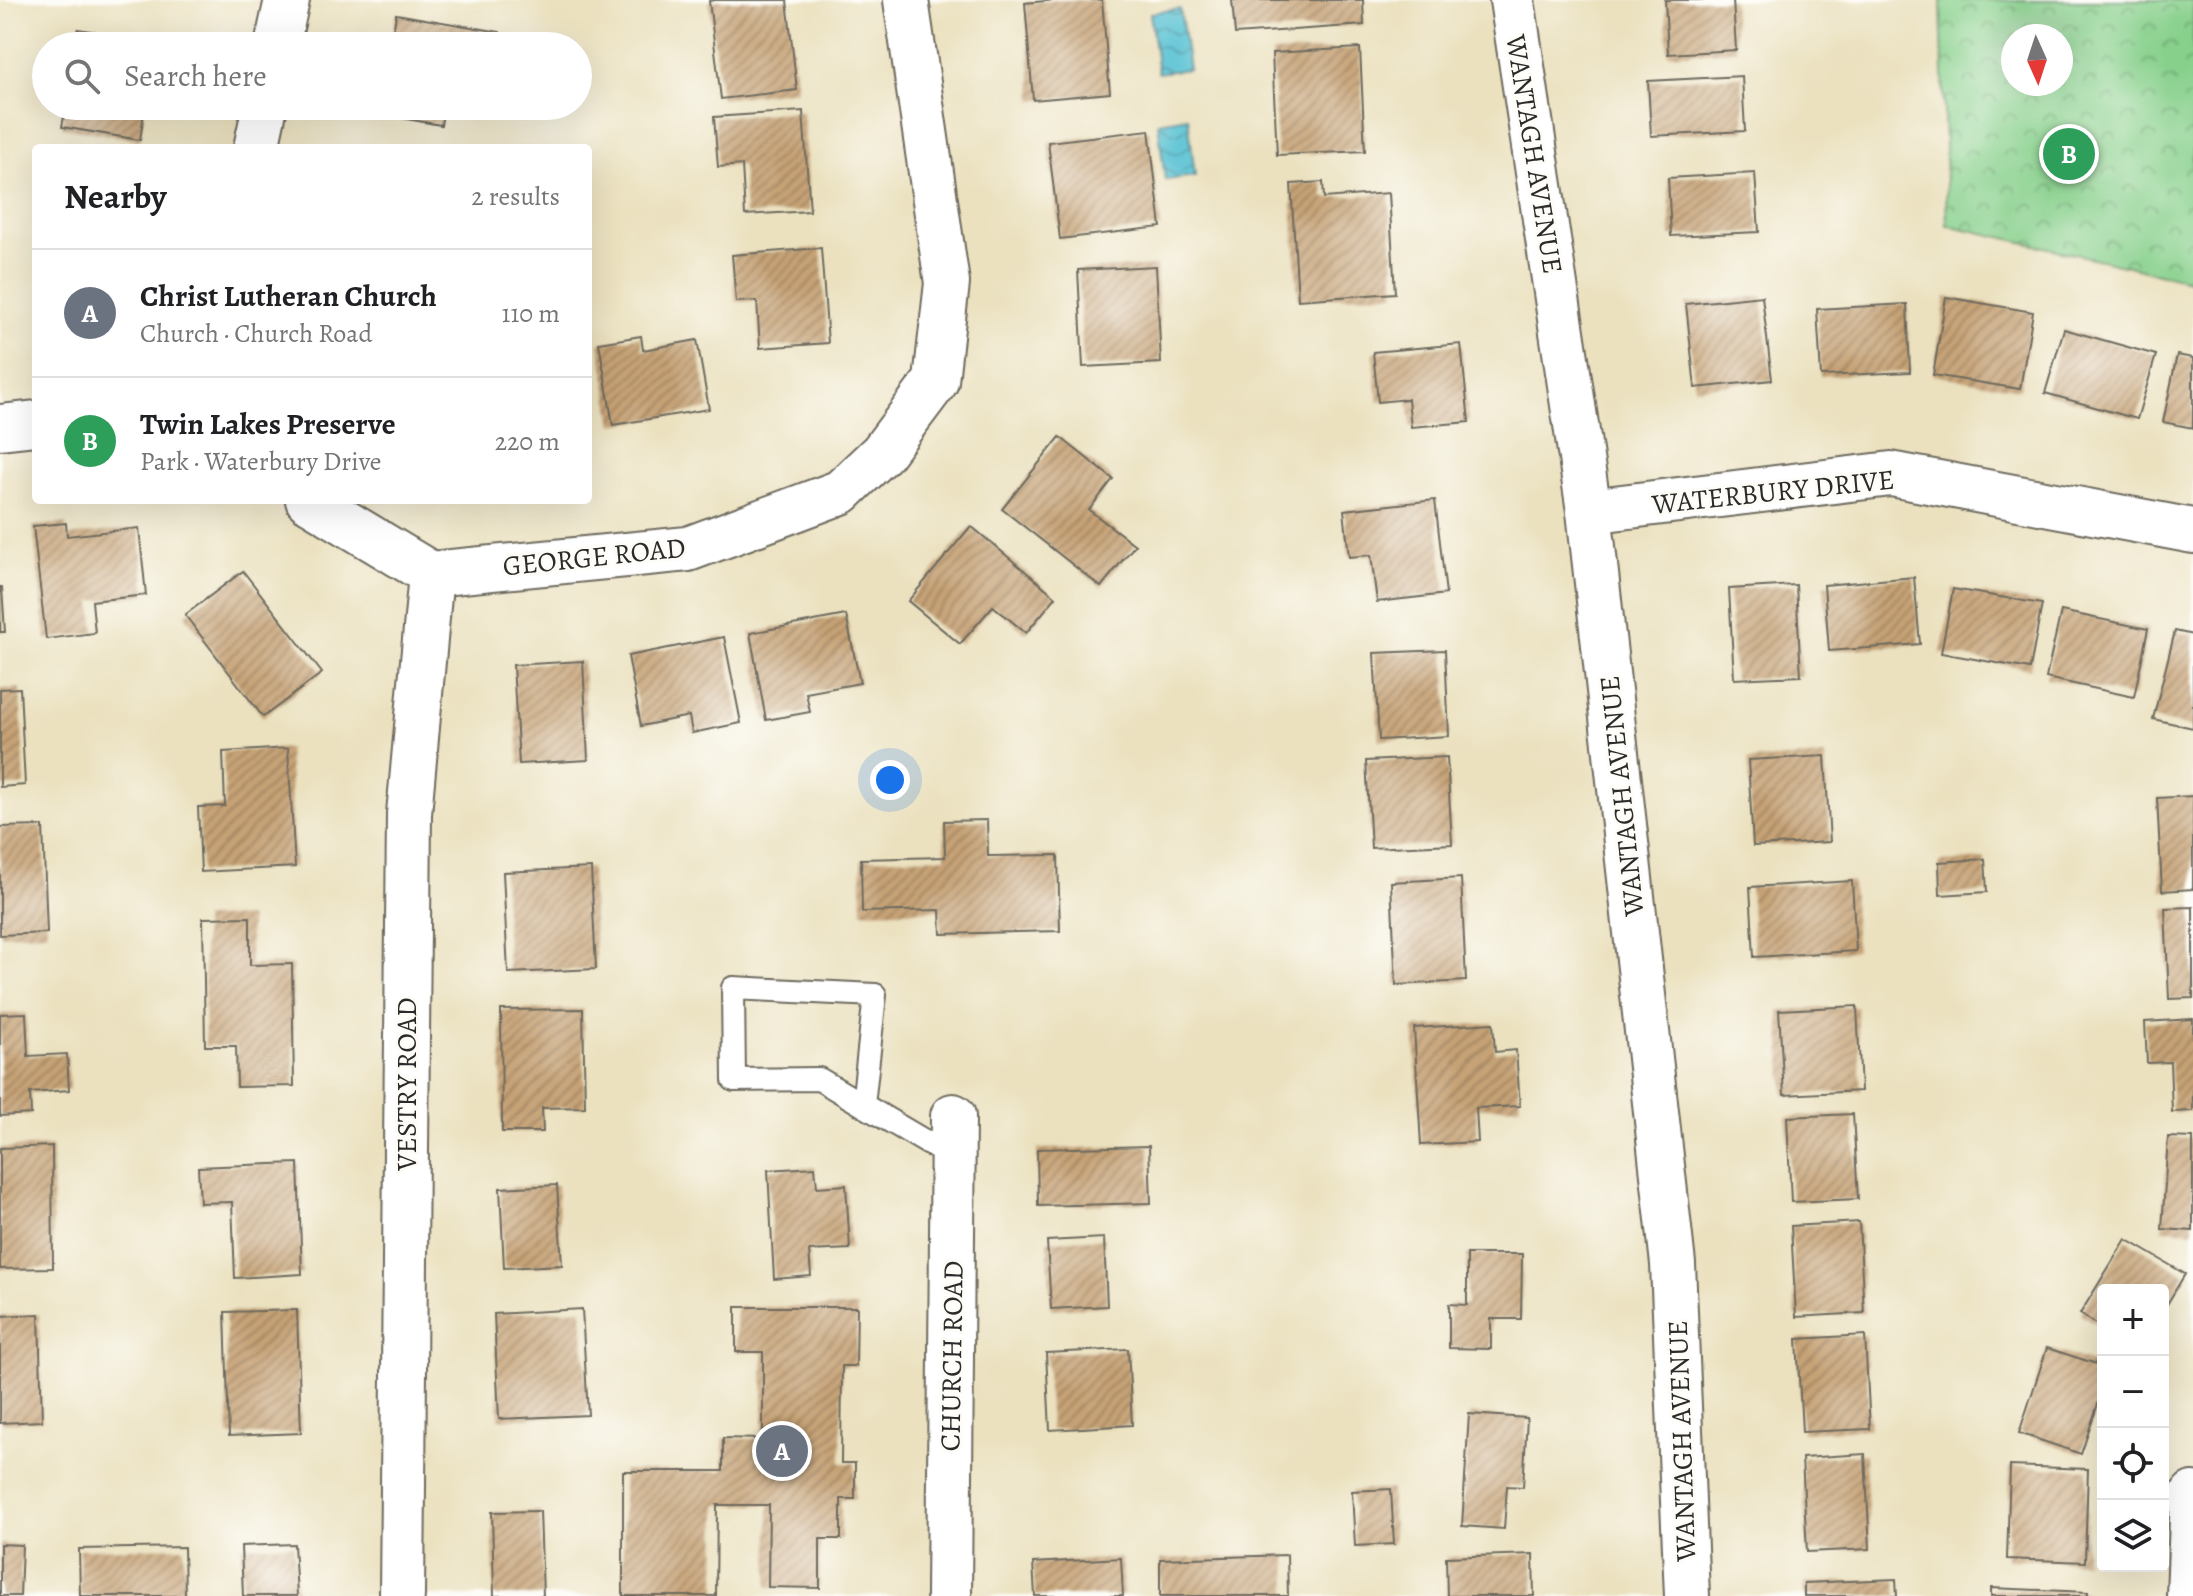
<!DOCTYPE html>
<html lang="en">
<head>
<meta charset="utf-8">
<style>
	:root { --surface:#fff; --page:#f6f6f6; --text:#202124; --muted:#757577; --line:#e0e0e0; --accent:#1f6fb2 }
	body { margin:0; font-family:Alegreya,serif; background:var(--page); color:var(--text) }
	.controls { position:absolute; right:24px; bottom:24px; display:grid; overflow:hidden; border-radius:8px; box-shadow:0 8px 32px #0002 }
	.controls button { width:72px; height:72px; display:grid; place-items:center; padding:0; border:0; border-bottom:2px solid var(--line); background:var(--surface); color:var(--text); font:40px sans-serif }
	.compass { position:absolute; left:2001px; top:24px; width:72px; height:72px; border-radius:50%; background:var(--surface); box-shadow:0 8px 32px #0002; rotate:177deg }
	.you { position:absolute; left:890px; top:780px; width:28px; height:28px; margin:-20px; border:6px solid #fff; border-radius:50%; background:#1a73e8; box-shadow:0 0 0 12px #1a73e833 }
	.badge { display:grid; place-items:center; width:52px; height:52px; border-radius:50%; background:var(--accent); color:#fff; font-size:26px; font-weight:700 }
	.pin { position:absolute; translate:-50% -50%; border:4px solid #fff; box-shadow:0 2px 8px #0006 }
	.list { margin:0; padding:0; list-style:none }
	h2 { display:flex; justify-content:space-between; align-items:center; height:104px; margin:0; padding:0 32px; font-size:34px }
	h2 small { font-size:26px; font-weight:400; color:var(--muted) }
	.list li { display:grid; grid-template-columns:52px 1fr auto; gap:24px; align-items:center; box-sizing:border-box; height:128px; padding:0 32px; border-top:2px solid var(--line) }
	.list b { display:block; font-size:30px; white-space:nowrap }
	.list p { margin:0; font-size:26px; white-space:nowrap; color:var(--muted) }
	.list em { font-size:26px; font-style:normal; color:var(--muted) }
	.icon { flex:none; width:44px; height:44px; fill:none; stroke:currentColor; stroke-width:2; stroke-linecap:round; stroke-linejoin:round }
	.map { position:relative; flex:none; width:2193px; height:1596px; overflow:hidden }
	.search { position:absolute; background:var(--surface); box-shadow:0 8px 32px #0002; left:32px; top:32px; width:560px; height:88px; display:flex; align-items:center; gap:20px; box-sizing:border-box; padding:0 28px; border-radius:44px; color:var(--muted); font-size:30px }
	.panel { position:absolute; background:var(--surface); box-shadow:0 8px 32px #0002; left:32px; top:144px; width:560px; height:360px; border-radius:8px }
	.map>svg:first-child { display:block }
</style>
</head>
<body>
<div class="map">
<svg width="2193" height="1596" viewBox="0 0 2193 1596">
	<defs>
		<pattern id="park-crowns" width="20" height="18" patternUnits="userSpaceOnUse" patternTransform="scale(2)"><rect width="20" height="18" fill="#87d08c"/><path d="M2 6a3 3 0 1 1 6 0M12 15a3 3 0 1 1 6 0" fill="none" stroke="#6fa973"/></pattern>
		<pattern id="water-waves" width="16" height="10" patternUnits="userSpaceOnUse" patternTransform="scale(2)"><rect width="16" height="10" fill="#57c1d3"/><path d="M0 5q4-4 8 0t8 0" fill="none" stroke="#489dab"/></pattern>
		<pattern id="building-hatch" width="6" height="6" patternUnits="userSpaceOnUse" patternTransform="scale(2)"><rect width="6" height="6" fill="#c6a276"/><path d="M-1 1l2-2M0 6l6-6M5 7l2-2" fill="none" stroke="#a18461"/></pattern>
	</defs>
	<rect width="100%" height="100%" fill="#fdfcf7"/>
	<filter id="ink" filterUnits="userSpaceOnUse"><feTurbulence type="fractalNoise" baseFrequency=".0125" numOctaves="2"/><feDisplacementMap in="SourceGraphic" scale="16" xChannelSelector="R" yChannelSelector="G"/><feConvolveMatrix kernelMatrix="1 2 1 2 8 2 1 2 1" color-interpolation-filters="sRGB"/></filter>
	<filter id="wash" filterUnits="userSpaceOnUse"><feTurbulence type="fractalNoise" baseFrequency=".006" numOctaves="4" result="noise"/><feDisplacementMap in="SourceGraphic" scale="32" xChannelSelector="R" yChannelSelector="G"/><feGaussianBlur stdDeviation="1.8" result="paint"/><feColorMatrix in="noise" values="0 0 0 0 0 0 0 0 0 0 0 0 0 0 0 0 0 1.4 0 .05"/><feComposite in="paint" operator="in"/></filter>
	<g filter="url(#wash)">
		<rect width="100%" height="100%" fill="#ebe1bf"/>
		<path fill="url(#park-crowns)" stroke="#597e5c" stroke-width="2" fill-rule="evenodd" d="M1941,0h252v281l-246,-56zM2013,36h48v48h-48z"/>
		<g fill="url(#water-waves)" stroke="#41767f" stroke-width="2">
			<path d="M1180,9l9,60 -31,4 -8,-60z"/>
			<path d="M1188,117l7,59 -30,4 -7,-58z"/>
		</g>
		<g id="blocks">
			<g fill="url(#building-hatch)">
				<path d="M715,0h72l10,90 -76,9 -12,-98z"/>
				<path d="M1056,0h46l8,93 -77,7 -8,-97z"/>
				<path d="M1232,0h131l1,25 -129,9z"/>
				<path d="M1665,0h68l3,50 -68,4z"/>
				<path d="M396,14l104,18 -2,14h-107z"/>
				<path d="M78,29l78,12 -1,5h-80z"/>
				<path d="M1360,48l5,103 -88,4 -5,-102z"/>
				<path d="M1742,76l3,55 -94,5 -3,-55z"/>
				<path d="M66,106h79l-5,34 -78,-13z"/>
				<path d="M380,106h64l-3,19 -63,-11z"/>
				<path d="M803,111l7,100 -65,4 -3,-50 -24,2 -4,-50z"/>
				<path d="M1149,130l12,97 -101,12 -12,-97z"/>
				<path d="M1755,173l4,59 -88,4 -3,-58z"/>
				<path d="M1323,182l1,16 65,-5 6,100 -97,7 -7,-116z"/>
				<path d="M821,248l7,95 -68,5 -3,-47 -21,1 -4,-47z"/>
				<path d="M1156,266l5,97 -78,4 -5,-97z"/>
				<path d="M1762,296l10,84 -77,8 -9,-84z"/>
				<path d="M1946,297l87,15 -13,77 -87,-14z"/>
				<path d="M1907,304l3,68 -89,4 -4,-67z"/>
				<path d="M2064,329l92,26 -19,64 -92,-26z"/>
				<path d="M641,336l2,14 54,-10 12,69 -96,16 -14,-82z"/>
				<path d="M1461,344l8,78 -58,5 -3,-28 -30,3 -5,-50z"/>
				<path d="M2177,355l16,3v70l-30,-6z"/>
				<path d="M1060,437l53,42 -24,31 46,35 -34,42 -99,-78z"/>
				<path d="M1435,500l11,94 -69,8 -6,-47 -22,2 -5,-47z"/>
				<path d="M66,523l1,13 72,-8 7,67 -54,6 3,32 -49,6 -13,-113z"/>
				<path d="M971,526l85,71 -30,36 -33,-27 -33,38 -52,-43z"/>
				<path d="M243,571l79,102 -59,44 -78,-102z"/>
				<path d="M1914,577l6,67 -91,7 -5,-66z"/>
				<path d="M1796,585l5,91 -67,3 -5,-90z"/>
				<path d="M0,587h2l3,45h-5z"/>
				<path d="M1953,589l89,15 -12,65 -89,-16z"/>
				<path d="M2061,611l87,18 -14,68 -88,-19z"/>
				<path d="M846,615l14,68 -54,10 4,19 -44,8 -16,-87z"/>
				<path d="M2175,631l18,4v93l-40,-9z"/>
				<path d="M724,637l17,86 -49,10 -3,-17 -48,10 -13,-70z"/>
				<path d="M1445,650l4,86 -70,4 -5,-87z"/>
				<path d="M583,661l5,99 -69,4 -6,-99z"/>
				<path d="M20,688l5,97 -25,2v-98z"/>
				<path d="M288,748l7,119 -94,5 -3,-65 27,-1 -2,-54z"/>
				<path d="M1825,756l5,86 -77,4 -5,-86z"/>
				<path d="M1447,757l5,87 -81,4 -5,-87z"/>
				<path d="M2193,796v93l-31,2 -5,-93z"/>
				<path d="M987,820l1,36 70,-1 2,76 -119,3 -1,-24 -78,2 -1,-53 84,-2 -1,-36z"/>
				<path d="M43,826l4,107 -47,2v-108z"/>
				<path d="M1985,859l2,33 -47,3 -1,-33z"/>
				<path d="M591,868l5,101 -88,4 -5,-101z"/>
				<path d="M1461,878l5,103 -70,4 -5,-103z"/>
				<path d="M1852,881l4,70 -102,6 -4,-70z"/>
				<path d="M2193,907v91l-24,1 -4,-91z"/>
				<path d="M250,917v48l42,-1 2,122 -57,1 -1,-41h-31l-2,-128z"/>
				<path d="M1857,1006l4,85 -77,4 -5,-85z"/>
				<path d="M583,1009l2,98 -43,1 1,24h-41l-1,-122z"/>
				<path d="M26,1013l2,43 39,-2 2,36 -39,3 1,21 -31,2v-102z"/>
				<path d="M2193,1019v92l-21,1 -2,-50 -23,1 -2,-41z"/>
				<path d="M1493,1023l2,29 21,-2 4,56 -44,2 2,34 -57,3 -7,-117z"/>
				<path d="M1853,1114l5,85 -67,3 -4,-85z"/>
				<path d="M2168,1137l25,1v93l-31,-2z"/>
				<path d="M52,1146l1,122 -53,1v-121z"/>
				<path d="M1149,1146l2,57 -113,3 -1,-57z"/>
				<path d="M298,1163l4,111 -67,4 -3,-76 -32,1 -2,-36z"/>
				<path d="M815,1167l2,20 29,-2 4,64 -41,2 2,25 -37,3 -6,-109z"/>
				<path d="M557,1185l5,80 -58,3 -4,-80z"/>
				<path d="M1859,1222l5,91 -68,4 -5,-91z"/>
				<path d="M1104,1238l3,68 -56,3 -4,-68z"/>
				<path d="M2126,1239l59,35 -22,37v-21h-60v38l-23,-14z"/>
				<path d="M1467,1254h55l-1,65h-30v30l-42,-1v-44l18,1z"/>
				<path d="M736,1307h121l-1,59h-14l-1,97h14v36h-14v40h-21v49l-52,-1 1,-82h-52l-1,91h-93v-125h100v-33l40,1v-87h-27z"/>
				<path d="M582,1309l6,106 -89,4 -5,-105z"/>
				<path d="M297,1310l4,123 -72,3 -4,-124z"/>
				<path d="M39,1314l3,107 -42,2v-107z"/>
				<path d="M1865,1335l5,94 -68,3 -5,-93z"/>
				<path d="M2047,1348l56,18v23l-22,65 -62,-21z"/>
				<path d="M1128,1349l4,76 -82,5 -4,-77z"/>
				<path d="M1469,1414l58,4 -4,69 -16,-1 -3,43 -42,-3z"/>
				<path d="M1865,1454l5,95 -63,3 -5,-94z"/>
				<path d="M2010,1466l78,3 -3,93 -78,-3z"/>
				<path d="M1391,1489l3,55 -39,2 -3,-55z"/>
				<path d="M540,1511l3,85h-49l-2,-84z"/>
				<path d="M0,1544l22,1 -2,51h-20z"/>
				<path d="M294,1544l3,52h-54l-2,-50z"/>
				<path d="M184,1547l1,49h-105l-1,-47z"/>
				<path d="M1533,1554l1,42h-87l-1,-39z"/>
				<path d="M1287,1555l1,41h-128v-37z"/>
				<path d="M1121,1558l2,38h-88l-2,-33z"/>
				<path d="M1896,1579l1,17h-93v-13z"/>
				<path d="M1991,1588l97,4v4h-97z"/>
			</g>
		</g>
	</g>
	<g filter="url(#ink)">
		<use href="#blocks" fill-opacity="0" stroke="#6e6b5f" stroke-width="2"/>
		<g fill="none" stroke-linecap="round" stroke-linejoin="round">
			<defs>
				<path id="service" d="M863,1105l12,-110 -142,-7 1,92 85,-1 134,79"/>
				<g id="minor">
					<path d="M277,46l10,-46"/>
					<path d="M256,148l9,-42"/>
					<path d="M0,427l36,-4"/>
					<path d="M308,500l123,74 257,-25 153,-57 41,-39 54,-72 11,-98 -41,-283"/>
					<path d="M1589,511l302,-37 302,57"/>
					<path d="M402,1596l7,-782 22,-240"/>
					<path d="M949,1596l4,-480"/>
					<path d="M2189,1596l4,-102"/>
				</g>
				<path id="secondary" d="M1512,0l77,511 84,753 14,332"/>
			</defs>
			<use href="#service" stroke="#6e6b5f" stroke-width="26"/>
			<use href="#minor" stroke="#6e6b5f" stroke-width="48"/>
			<use href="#secondary" stroke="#6e6b5f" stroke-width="48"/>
			<use href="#service" stroke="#fff" stroke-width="22"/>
			<use href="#minor" stroke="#fff" stroke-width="44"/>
			<use href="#secondary" stroke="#fff" stroke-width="44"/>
		</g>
	</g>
	<g text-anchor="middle" stroke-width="6" stroke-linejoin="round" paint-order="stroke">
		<g font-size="28" fill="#2b2b2b" stroke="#fdfcf7">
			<text transform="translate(1535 154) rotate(81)" y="10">WANTAGH AVENUE</text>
			<text transform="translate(1773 491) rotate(-6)" y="10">WATERBURY DRIVE</text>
			<text transform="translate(594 556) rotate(-6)" y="10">GEORGE ROAD</text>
			<text transform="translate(1621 796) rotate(-96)" y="10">WANTAGH AVENUE</text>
			<text transform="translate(406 1084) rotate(-90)" y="10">VESTRY ROAD</text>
			<text transform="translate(951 1356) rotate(-89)" y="10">CHURCH ROAD</text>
			<text transform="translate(1681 1441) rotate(-92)" y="10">WANTAGH AVENUE</text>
		</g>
	</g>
</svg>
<div class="controls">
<button>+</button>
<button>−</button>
<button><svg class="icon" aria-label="locate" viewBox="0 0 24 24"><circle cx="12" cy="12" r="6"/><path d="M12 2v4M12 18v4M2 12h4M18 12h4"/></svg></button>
<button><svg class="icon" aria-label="layers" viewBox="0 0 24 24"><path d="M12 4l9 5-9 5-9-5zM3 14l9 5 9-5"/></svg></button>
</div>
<svg class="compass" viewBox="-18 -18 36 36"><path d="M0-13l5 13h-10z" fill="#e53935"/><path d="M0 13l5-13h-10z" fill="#757577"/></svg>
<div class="you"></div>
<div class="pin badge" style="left:782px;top:1451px;background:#6b7280">A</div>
<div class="pin badge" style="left:2069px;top:154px;background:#2e9e5b">B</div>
<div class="search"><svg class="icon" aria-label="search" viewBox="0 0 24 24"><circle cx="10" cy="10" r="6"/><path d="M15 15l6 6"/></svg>Search here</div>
<section class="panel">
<h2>Nearby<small>2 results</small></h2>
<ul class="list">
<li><span class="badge" style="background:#6b7280">A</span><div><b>Christ Lutheran Church</b><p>Church · Church Road</p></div><em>110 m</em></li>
<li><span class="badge" style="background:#2e9e5b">B</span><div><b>Twin Lakes Preserve</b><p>Park · Waterbury Drive</p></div><em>220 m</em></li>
</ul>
</section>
</div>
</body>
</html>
